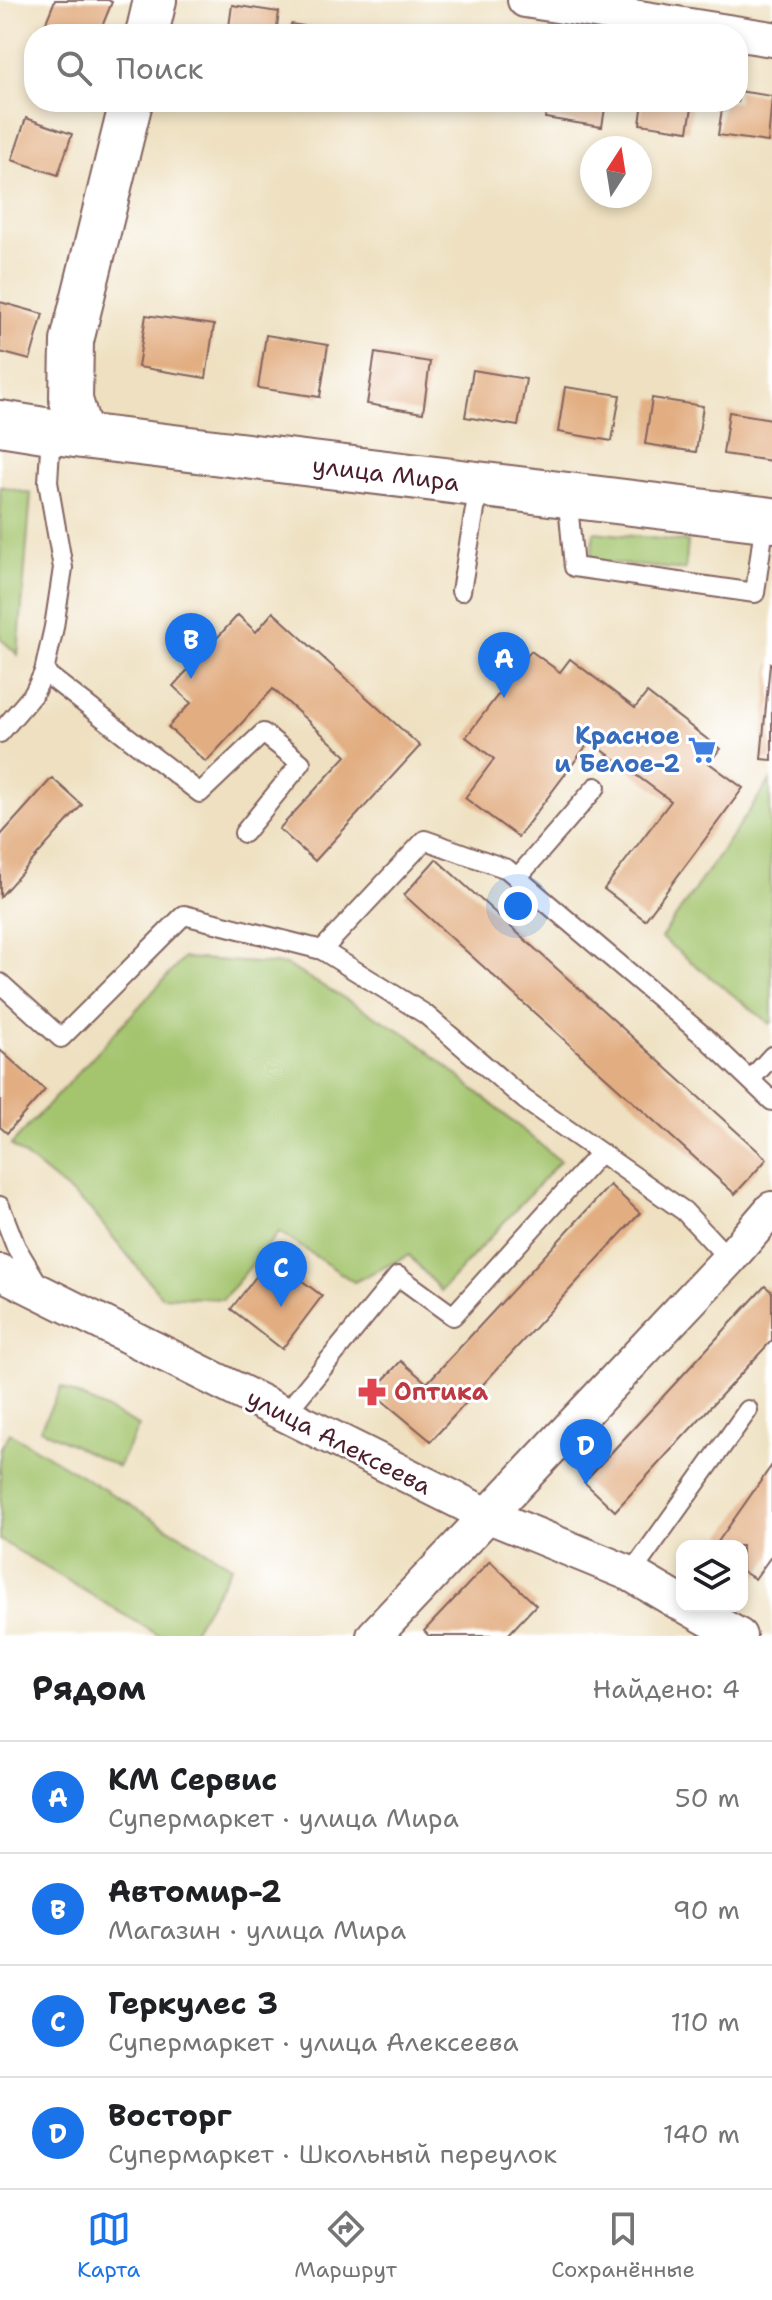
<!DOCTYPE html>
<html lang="ru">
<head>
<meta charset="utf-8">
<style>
	:root { --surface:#fff; --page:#f2f2f2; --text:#202124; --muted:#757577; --line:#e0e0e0; --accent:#1a73e8 }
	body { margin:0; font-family:"Shantell Sans",sans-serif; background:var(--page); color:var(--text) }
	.controls { position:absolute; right:24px; bottom:24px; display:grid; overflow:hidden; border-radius:16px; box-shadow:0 4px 12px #0003 }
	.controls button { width:72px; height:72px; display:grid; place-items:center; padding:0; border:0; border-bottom:2px solid var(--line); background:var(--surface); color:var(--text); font:40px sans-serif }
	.compass { position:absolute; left:580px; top:136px; width:72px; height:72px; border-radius:50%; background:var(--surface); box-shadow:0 4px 12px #0003; rotate:12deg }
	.you { position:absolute; left:518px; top:906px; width:28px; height:28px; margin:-20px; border:6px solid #fff; border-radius:50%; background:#1a73e8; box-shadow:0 0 0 12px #1a73e833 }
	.badge { display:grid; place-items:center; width:52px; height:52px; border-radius:50%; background:var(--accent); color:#fff; font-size:26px; font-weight:700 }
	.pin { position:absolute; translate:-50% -66px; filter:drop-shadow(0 2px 4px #0008) }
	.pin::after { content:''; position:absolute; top:42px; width:28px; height:24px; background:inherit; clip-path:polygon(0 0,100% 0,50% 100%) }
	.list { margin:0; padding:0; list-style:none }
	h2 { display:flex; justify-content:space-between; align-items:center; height:104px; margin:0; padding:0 32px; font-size:34px }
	h2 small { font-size:26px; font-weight:400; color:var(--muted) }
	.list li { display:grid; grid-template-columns:52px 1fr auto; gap:24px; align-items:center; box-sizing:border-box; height:112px; padding:0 32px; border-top:2px solid var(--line) }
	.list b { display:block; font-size:30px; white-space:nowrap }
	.list p { margin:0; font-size:26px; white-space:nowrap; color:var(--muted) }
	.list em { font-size:26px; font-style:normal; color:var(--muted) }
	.icon { flex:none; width:44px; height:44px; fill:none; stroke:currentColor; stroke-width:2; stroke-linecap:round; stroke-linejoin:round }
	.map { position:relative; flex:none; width:772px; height:1636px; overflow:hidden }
	.search { position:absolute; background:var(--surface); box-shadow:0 4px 12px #0003; left:24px; right:24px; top:24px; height:88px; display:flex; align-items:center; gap:20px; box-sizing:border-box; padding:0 28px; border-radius:32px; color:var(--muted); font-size:30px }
	.sheet { height:552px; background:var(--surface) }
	nav { display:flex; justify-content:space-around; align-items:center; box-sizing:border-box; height:112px; border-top:2px solid var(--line); background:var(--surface); font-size:22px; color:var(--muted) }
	nav a { display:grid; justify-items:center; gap:4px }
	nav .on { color:var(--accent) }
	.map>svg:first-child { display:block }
</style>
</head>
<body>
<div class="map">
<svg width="772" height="1636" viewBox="0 0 772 1636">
	<rect width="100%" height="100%" fill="#fff"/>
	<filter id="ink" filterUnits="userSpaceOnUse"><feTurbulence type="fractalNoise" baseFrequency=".0125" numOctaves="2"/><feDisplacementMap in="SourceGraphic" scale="16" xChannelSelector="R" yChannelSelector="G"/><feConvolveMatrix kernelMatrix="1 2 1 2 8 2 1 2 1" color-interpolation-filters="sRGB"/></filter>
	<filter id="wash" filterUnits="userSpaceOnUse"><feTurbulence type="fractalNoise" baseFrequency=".006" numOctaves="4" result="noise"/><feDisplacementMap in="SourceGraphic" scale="32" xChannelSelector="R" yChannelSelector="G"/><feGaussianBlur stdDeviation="1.8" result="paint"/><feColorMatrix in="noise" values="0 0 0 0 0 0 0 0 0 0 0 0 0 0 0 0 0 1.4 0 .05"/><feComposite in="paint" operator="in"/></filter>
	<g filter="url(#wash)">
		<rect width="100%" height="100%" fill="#eee0c0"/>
		<g fill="#a4c56e" stroke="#77724c" stroke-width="2">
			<path d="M0,486l31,8 -13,161 -18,-17z"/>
			<path d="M594,532l94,10 -3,28 -94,-9z"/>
			<path d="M770,781l2,241 -2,2 -109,-86z"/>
			<path d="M184,958l102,7 124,71 150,125 -119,130 -32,-36 -55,27 -75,-50 -56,67 -62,-3 -71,-87 -79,-64z"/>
			<path d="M61,1387l78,39 -21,41 -78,-38z"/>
			<path d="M10,1433l222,133 -42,70h-30l-160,-96v-91z"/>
		</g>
		<g id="blocks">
			<g fill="#e2ad81">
				<path d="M55,0h53l4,2 -13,32h-24l-29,-12z"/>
				<path d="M232,5l47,7 -3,22h-48z"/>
				<path d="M291,24l39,6v4h-40z"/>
				<path d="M738,91l34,5 -4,46 -50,-7 5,-33h15z"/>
				<path d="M548,102h58l-4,25 -57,-9z"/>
				<path d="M643,102h50l-5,29 -48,-7z"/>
				<path d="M26,118l46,16 -14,41 -46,-15z"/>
				<path d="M0,302l43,12 -13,46 -30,-8z"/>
				<path d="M146,315l68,10 -8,53 -68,-11z"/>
				<path d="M266,335l62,10 -8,52 -62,-9z"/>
				<path d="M375,353l55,9 -7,51 -56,-9z"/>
				<path d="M473,370l53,9 -8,47 -53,-9z"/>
				<path d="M565,387l55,8 -8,46 -54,-9z"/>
				<path d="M652,398l51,8 -7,46 -51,-8z"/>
				<path d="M729,412l43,7v42l-49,-7z"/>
				<path d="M273,612l147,134 -105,115 -36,-32 67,-73 -73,-67 -67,73 -38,-35 23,-24 -18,-17 65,-71 18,17z"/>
				<path d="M531,651l29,21 10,-13 65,49 12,-15 73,56 -11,14 34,25 -98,132 -41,-31 67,-88 -81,-60 -72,96 -53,-39 29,-39 -28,-22z"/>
				<path d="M770,663l2,1v96l-11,-1z"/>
				<path d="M52,778l30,27 -82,92v-61z"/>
				<path d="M436,859l331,300 -32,35 -331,-299z"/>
				<path d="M0,1050l45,40 -38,43 -7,-6z"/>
				<path d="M610,1185l30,28 -209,228 -59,-49 29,-31 26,22z"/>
				<path d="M271,1257l51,39 -40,53 -51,-40z"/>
				<path d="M765,1286l7,6v48l-157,171 -31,-29z"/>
				<path d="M772,1465v90l-17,24 -13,-8v-25h-27z"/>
				<path d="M490,1561l46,44 -29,31h-78l-5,-5z"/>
			</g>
		</g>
	</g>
	<g filter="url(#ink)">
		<use href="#blocks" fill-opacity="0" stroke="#83635f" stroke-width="2"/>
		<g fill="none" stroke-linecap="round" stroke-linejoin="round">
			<defs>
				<g id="service">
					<path d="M567,494l7,73 181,26 10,-74"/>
					<path d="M461,591l18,-105"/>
					<path d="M44,672l156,121 63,-60 38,30 -57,70"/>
					<path d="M0,733l34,-40 10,-21 10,-45 9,-59 -15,-86 3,-50"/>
					<path d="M517,878l79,-91"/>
					<path d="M322,950l103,-110 82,29 199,169 66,63"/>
					<path d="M0,983l61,55 123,-123 138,35 103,64 100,86 159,111 45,48"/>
					<path d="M751,1079l21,-23"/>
					<path d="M0,1206l16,41 24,40"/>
					<path d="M285,1414l113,-138 55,40 147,-163"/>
					<path d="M631,1574l117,-164"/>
				</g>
				<g id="minor">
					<path d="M525,0l247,39"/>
					<path d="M0,1272l489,244 142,58 51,30"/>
					<path d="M686,1606l53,30"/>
					<path d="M374,1636l355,-377 43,-50"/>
				</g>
				<g id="tertiary">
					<path d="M147,34l8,-34"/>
					<path d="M82,436l-11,-36 1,-59 59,-239"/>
				</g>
				<path id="secondary" d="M0,423l82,13 690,84"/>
			</defs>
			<use href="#service" stroke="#83635f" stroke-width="22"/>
			<use href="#minor" stroke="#83635f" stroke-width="38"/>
			<use href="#tertiary" stroke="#83635f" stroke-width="46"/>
			<use href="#secondary" stroke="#83635f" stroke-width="48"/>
			<use href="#service" stroke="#fff" stroke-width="18"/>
			<use href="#minor" stroke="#fff" stroke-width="34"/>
			<use href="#tertiary" stroke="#fff" stroke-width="42"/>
			<use href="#secondary" stroke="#fff" stroke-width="44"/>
		</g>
	</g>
	<defs>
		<symbol id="supermarket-bare" viewBox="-9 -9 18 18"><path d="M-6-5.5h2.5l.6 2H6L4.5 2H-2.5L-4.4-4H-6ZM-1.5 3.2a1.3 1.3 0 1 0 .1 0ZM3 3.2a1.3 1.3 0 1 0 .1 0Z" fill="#3f7fe0" stroke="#fff" stroke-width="2.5" paint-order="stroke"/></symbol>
		<symbol id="pharmacy-bare" viewBox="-9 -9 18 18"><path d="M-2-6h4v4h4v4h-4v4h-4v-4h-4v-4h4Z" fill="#e0444e" stroke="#fff" stroke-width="2.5" paint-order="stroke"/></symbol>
	</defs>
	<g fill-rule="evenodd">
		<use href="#supermarket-bare" x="682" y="730" width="40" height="40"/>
		<use href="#pharmacy-bare" x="352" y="1372" width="40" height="40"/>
	</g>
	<g text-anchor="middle" stroke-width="6" stroke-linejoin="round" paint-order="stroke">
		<g font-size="24" fill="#4a1f2b" stroke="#fff">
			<text transform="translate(386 474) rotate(7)" y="8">улица Мира</text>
			<text transform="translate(339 1442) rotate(27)" y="8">улица Алексеева</text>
		</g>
		<g font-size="24" font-weight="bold" fill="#366cbe" stroke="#fff" text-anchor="end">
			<text x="680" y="744">Красное<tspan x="680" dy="28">и Белое-2</tspan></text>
		</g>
		<g font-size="24" font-weight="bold" fill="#be3a42" stroke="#fff" text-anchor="start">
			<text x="394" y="1400">Оптика</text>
		</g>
	</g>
</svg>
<div class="controls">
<button><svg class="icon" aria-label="layers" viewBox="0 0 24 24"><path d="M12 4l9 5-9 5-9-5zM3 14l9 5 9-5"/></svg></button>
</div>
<svg class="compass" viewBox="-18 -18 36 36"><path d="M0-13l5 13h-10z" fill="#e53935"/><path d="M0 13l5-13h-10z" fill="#757577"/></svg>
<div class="you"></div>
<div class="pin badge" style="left:504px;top:698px">A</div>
<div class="pin badge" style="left:191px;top:679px">B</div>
<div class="pin badge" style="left:281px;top:1307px">C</div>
<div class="pin badge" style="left:586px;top:1485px">D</div>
<div class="search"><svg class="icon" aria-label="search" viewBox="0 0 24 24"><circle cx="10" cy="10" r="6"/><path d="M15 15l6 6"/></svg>Поиск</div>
</div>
<section class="sheet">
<h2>Рядом<small>Найдено: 4</small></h2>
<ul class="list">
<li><span class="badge">A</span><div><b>КМ Сервис</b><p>Супермаркет · улица Мира</p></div><em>50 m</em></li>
<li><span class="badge">B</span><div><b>Автомир-2</b><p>Магазин · улица Мира</p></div><em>90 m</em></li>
<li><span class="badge">C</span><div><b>Геркулес 3</b><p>Супермаркет · улица Алексеева</p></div><em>110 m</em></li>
<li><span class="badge">D</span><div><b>Восторг</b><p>Супермаркет · Школьный переулок</p></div><em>140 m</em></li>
</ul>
</section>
<nav>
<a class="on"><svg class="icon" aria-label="map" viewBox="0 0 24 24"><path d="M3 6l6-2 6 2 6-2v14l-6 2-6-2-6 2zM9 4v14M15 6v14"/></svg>Карта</a>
<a><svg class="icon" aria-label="directions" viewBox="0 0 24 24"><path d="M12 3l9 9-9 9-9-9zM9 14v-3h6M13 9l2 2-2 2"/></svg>Маршрут</a>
<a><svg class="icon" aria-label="saved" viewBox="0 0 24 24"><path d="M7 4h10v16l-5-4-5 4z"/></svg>Сохранённые</a>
</nav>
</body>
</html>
